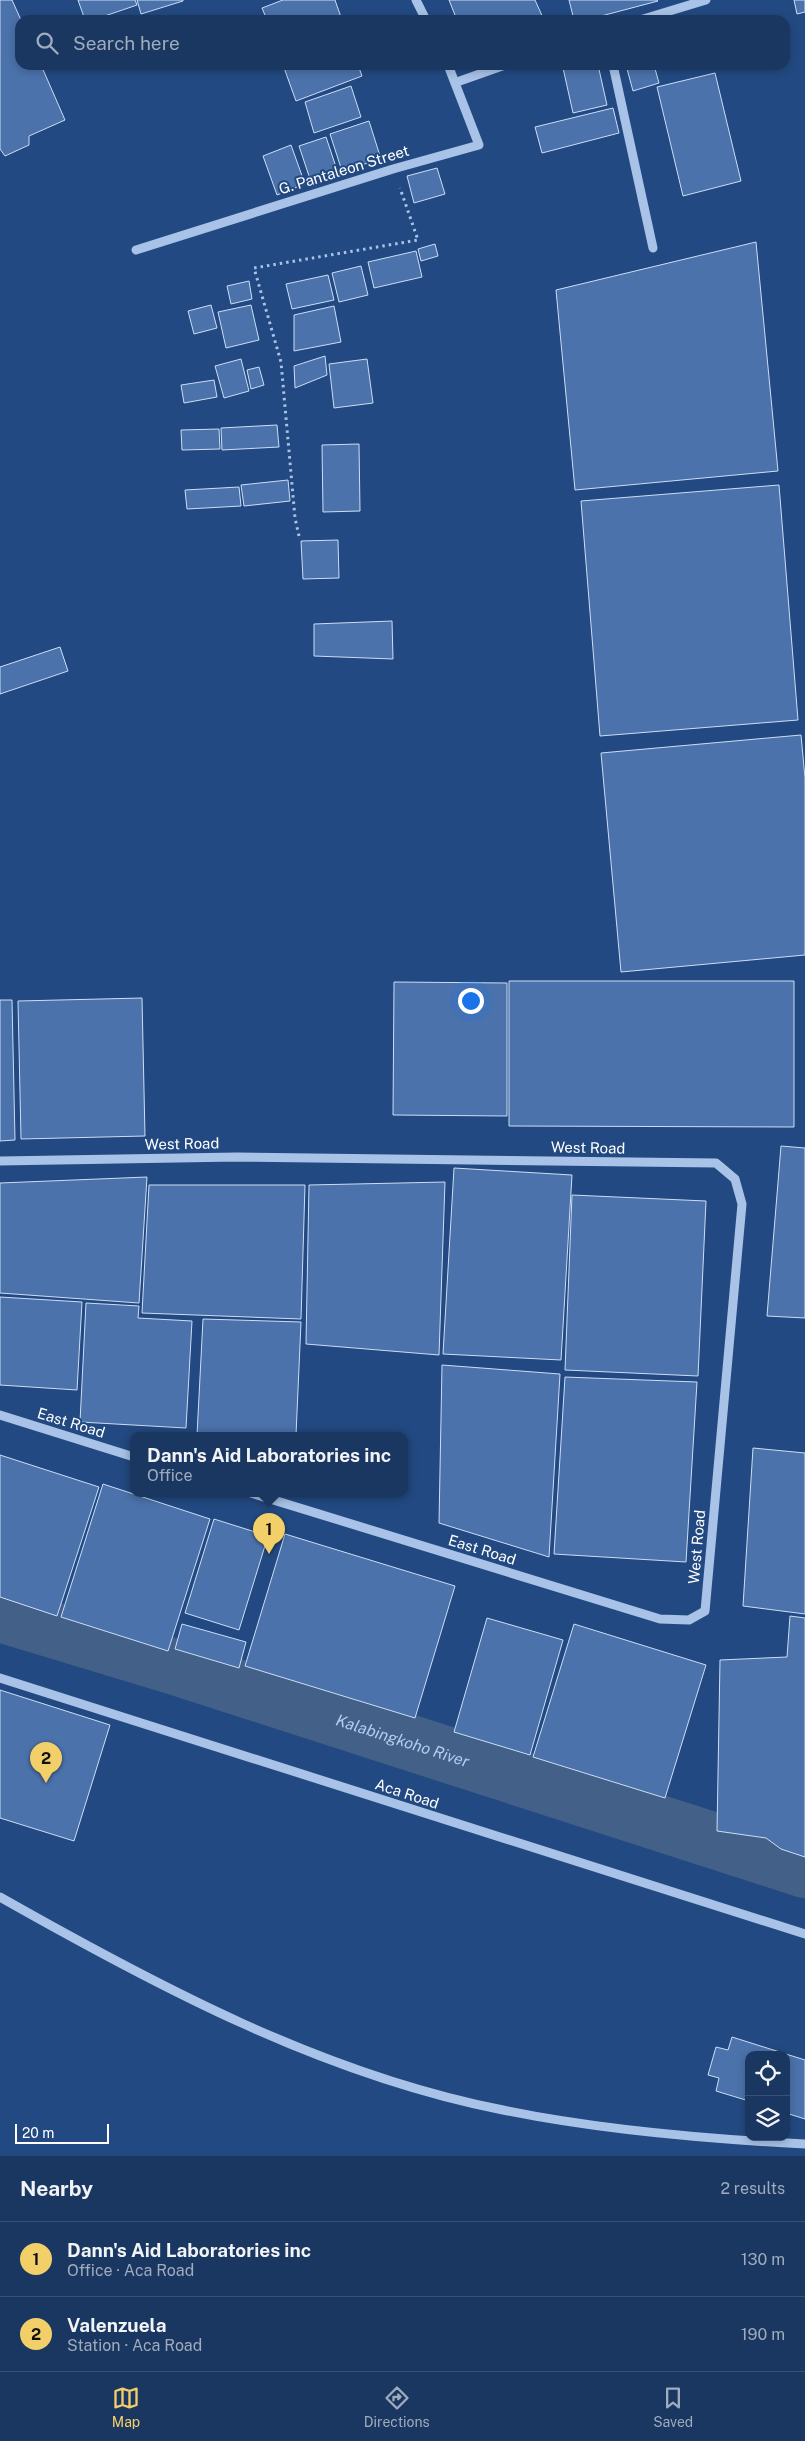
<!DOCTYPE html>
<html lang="en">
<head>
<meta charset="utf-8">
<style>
	:root { --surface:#1a3761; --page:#233f67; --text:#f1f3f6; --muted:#9facbd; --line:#385176; --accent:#f3cf6a }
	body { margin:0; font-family:"Public Sans",sans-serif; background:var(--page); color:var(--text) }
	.controls { position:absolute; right:15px; bottom:15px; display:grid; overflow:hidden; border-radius:10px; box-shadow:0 2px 8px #0003 }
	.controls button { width:45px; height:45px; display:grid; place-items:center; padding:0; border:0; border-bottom:1px solid var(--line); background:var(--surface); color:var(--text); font:25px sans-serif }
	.scale { position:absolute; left:15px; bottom:12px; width:94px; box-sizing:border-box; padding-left:5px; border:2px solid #fff; border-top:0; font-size:14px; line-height:18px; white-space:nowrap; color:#fff; -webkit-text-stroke:4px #224981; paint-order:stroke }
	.you { position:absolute; left:470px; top:1000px; width:18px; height:18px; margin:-12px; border:4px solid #fff; border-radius:50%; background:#1a73e8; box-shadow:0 0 0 8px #1a73e833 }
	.badge { display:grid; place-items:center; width:32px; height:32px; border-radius:50%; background:var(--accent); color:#111; font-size:16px; font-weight:700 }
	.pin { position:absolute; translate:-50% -41px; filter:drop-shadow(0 1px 2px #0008) }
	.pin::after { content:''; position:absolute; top:26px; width:18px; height:15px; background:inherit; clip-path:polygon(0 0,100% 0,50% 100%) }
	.popup { position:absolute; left:130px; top:1432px; width:278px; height:65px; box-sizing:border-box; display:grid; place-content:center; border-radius:10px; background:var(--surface); filter:drop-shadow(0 1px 4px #0005); font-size:16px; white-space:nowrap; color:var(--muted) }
	.popup b { font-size:19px; color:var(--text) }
	.popup::after { content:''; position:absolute; left:50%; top:100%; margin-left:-10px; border:10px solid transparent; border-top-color:var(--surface) }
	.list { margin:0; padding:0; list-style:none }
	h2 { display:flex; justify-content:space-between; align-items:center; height:65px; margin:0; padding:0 20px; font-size:21px }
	h2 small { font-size:16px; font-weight:400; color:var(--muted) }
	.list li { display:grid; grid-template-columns:32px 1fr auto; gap:15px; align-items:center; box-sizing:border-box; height:75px; padding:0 20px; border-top:1px solid var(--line) }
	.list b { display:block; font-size:19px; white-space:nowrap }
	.list p { margin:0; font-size:16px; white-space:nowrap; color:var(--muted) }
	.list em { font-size:16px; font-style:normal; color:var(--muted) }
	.icon { flex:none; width:28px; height:28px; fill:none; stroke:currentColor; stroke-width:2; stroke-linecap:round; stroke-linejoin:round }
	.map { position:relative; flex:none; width:805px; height:2156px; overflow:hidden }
	.search { position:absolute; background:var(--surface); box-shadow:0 2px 8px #0003; left:15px; right:15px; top:15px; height:55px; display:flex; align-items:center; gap:12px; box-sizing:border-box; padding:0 18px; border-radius:15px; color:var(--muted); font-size:19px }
	.sheet { height:215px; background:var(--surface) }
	nav { display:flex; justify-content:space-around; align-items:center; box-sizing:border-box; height:70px; border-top:1px solid var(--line); background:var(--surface); font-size:14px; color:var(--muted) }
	nav a { display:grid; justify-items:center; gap:2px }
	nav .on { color:var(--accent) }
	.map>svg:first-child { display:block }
</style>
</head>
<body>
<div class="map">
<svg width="805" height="2156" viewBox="0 0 805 2156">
	<rect width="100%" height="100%" fill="#224981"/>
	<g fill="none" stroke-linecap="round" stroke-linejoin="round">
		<path stroke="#436088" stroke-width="56" id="s1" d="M0,1614l175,53 630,203"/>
	</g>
	<g fill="#4b72aa" stroke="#ccdef6">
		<path d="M0,0h12l9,20 -1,45h21l24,55 -36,16v9l-24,11 -5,-7z"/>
		<path d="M78,0h57l2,5 -44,15h-8z"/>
		<path d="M137,0h46v1l-42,13z"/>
		<path d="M283,0h52l7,20h-75l-5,-12z"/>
		<path d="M449,0h86l9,20h-87z"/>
		<path d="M569,0h88l1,1 -72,19h-12z"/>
		<path d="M794,0h11v12l-8,2z"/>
		<path d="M283,65h75l4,11 -66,25z"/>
		<path d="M576,65h22l9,40 -34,8 -10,-45z"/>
		<path d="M626,65h28l5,18 -26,8z"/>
		<path d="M715,73l26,108 -58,15 -26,-109z"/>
		<path d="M351,86l10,31 -47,16 -9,-31z"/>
		<path d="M613,108l6,25 -77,20 -7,-26z"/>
		<path d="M369,121l12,38 -39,12 -12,-37z"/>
		<path d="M326,137l12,36 -27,9 -12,-36z"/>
		<path d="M291,145l14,39 -28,11 -14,-39z"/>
		<path d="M437,168l8,26 -31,9 -7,-27z"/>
		<path d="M756,242l22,229 -203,19 -19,-200z"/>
		<path d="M435,244l3,12 -17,5 -3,-12z"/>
		<path d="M416,251l6,26 -48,11 -6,-26z"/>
		<path d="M361,266l7,29 -29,7 -7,-29z"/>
		<path d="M328,275l6,25 -42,9 -6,-25z"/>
		<path d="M249,281l3,18 -21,5 -4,-18z"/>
		<path d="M211,305l6,23 -23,6 -6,-23z"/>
		<path d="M251,305l8,35 -33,8 -8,-36z"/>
		<path d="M334,306l7,36 -47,9v-36z"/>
		<path d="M325,356l2,19 -32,13 -1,-22z"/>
		<path d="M241,359l8,32 -25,7 -9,-32z"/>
		<path d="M367,359l6,44 -39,5 -5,-44z"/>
		<path d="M259,367l5,18 -13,4 -4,-19z"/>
		<path d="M214,380l3,17 -33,6 -3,-18z"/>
		<path d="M277,425l2,22 -57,3 -1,-22z"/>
		<path d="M219,429l1,20 -38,1 -1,-20z"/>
		<path d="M359,444l1,67 -37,1 -1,-67z"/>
		<path d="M288,480l2,21 -46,5 -3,-21z"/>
		<path d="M779,485l19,235 -198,16 -19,-235z"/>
		<path d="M239,487l2,19 -54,3 -2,-19z"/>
		<path d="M338,540l1,38 -36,1 -2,-38z"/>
		<path d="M392,621l1,38 -79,-3v-32z"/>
		<path d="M60,647l8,24 -68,23v-27z"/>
		<path d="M801,735l4,43v177l-184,17 -20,-219z"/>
		<path d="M509,981h285v146l-285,-1z"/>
		<path d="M394,982l113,1v133l-114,-1z"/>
		<path d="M142,998l3,138 -124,3 -3,-138z"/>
		<path d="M0,1000h12l3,140 -15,1z"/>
		<path d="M781,1146l24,2v170l-38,-2z"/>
		<path d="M454,1168l118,7 -11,185 -118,-6z"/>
		<path d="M147,1177l-8,126 -139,-10v-110z"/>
		<path d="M445,1182l-6,173 -133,-11 3,-159z"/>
		<path d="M149,1185h156l-4,134 -159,-6z"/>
		<path d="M572,1195l134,6 -8,175 -133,-6z"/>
		<path d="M0,1297l82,5 -5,88 -77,-5z"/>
		<path d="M86,1303l53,3 -1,12 54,3 -6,107 -106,-6z"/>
		<path d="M203,1319l98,3 -5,113h-99z"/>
		<path d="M442,1365l118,9 -11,183 -110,-34z"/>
		<path d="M565,1377l132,5 -11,180 -132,-8z"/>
		<path d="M753,1448l52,5v161l-62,-8z"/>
		<path d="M0,1455l99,32 -42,129 -57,-19z"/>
		<path d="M103,1484l107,35 -42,132 -107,-34z"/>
		<path d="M214,1519l54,17 -29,94 -54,-17z"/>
		<path d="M285,1534l170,52 -40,132 -170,-52z"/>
		<path d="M790,1616l15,2v239l-24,-8 -15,-11 -49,-7 3,-171 67,-3z"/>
		<path d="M487,1618l76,22 -33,115 -76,-23z"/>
		<path d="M182,1624l64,18 -7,26 -64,-19z"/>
		<path d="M574,1624l132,41 -41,133 -132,-41z"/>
		<path d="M0,1690l110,35 -36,116 -74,-23z"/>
		<path d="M732,2037l73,23v59l-19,-6v-58h-37v46l-33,-10 3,-13 -11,-3 8,-28 12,3z"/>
	</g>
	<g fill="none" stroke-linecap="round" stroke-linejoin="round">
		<path stroke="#a8c3e7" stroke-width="3" stroke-dasharray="2.5 4" stroke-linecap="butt" d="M299,536l-4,-18 -14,-156 -27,-94 164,-28 -18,-52"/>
		<g stroke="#a8c3e7" stroke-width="9">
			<path d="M416,0l10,20"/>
			<path d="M640,20l66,-20"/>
			<path d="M613,65l40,183"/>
			<path d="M457,82l48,-17"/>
			<path d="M136,250l257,-81 86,-24 -31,-80"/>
			<path d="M0,1161l237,-4 479,6 19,16 7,25 -37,407 -16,9 -29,-1 -409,-126"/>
			<path d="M0,1415l134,42"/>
			<path d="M0,1678l805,256"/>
			<path d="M0,1897c157,89 324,178 503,213 97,20 203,29 302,34"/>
		</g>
	</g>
	<g text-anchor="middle" stroke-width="4" stroke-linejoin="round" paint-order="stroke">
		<g font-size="15" fill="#fff" stroke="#224981">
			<text transform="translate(344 170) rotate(-17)" y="5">G. Pantaleon Street</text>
			<text transform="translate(182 1144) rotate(-1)" y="5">West Road</text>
			<text transform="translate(588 1148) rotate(1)" y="5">West Road</text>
			<text transform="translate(71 1423) rotate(17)" y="5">East Road</text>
			<text transform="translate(697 1547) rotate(-85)" y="5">West Road</text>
			<text transform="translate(482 1550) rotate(17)" y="5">East Road</text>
			<text transform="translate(407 1794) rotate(18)" y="5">Aca Road</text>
		</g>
		<g font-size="16" font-style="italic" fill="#b4cdef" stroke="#224981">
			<text dy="6" stroke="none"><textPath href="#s1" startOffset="422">Kalabingkoho River</textPath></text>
		</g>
	</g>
</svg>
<div class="controls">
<button><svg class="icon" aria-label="locate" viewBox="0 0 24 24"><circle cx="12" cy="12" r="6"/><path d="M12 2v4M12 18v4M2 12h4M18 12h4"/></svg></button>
<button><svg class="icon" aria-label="layers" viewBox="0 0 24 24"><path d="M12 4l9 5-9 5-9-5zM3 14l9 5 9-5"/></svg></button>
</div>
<div class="scale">20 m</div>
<div class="you"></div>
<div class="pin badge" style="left:269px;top:1554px">1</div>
<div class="popup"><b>Dann's Aid Laboratories inc</b>Office</div>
<div class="pin badge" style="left:46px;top:1783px">2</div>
<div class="search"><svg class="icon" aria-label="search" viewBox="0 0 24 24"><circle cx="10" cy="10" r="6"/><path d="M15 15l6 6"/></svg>Search here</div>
</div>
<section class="sheet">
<h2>Nearby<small>2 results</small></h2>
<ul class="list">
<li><span class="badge">1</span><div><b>Dann's Aid Laboratories inc</b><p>Office · Aca Road</p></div><em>130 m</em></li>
<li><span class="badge">2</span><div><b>Valenzuela</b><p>Station · Aca Road</p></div><em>190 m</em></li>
</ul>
</section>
<nav>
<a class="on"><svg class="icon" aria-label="map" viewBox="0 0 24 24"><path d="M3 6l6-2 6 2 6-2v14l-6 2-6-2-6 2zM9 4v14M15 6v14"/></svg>Map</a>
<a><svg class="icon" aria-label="directions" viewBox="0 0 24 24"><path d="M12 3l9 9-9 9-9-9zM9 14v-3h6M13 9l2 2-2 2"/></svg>Directions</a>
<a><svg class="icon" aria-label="saved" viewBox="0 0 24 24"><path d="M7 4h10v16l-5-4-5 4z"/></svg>Saved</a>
</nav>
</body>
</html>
